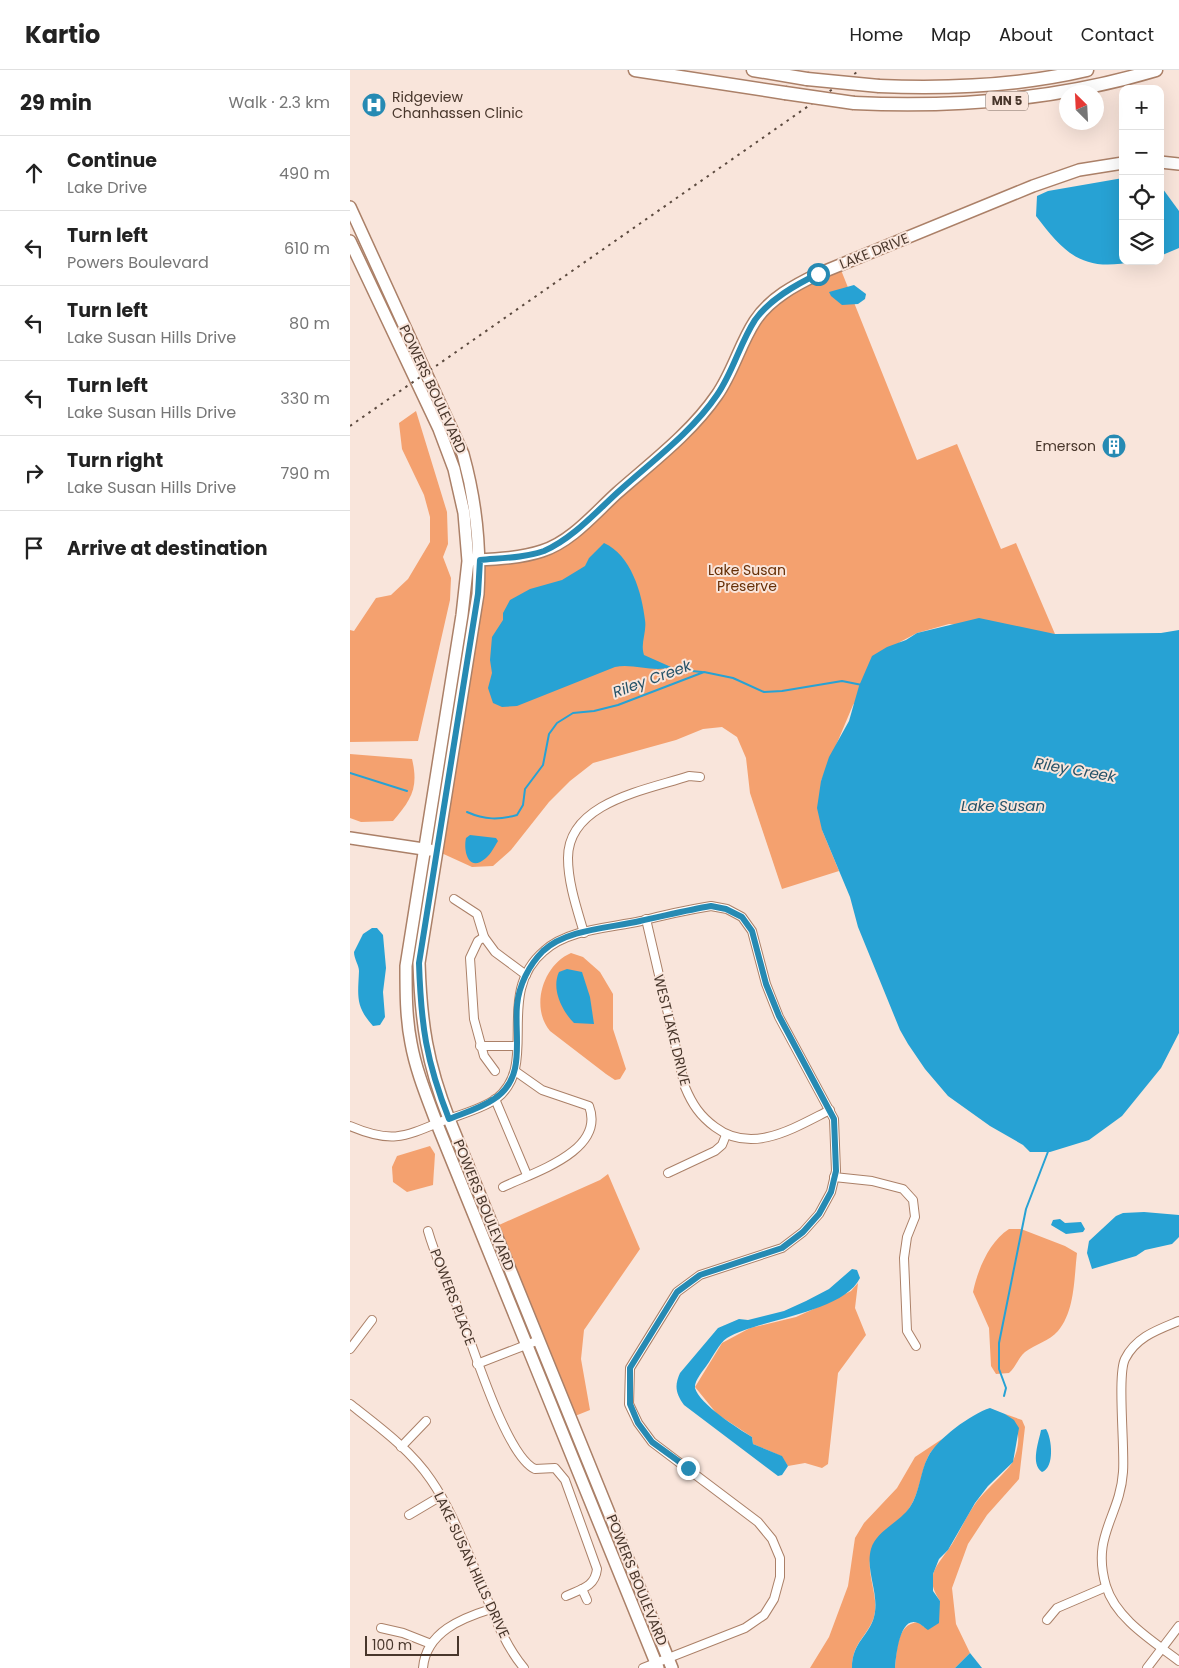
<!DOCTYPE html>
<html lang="en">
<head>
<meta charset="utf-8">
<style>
	:root { --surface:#fff; --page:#f2f2f2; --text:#222; --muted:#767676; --line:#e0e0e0 }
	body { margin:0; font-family:Poppins,sans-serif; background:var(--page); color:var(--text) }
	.controls { position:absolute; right:15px; top:15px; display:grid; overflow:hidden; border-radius:10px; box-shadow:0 5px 20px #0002 }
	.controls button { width:45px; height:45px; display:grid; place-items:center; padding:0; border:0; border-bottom:1px solid var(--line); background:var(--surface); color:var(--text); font:25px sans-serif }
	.compass { position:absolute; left:709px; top:15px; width:45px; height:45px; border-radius:50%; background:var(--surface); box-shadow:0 5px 20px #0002; rotate:336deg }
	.scale { position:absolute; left:15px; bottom:12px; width:94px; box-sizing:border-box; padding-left:5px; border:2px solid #48362b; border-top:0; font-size:14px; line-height:18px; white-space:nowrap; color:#48362b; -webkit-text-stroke:4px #f9e5db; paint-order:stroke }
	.stop { position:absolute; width:15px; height:15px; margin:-11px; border:4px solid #268ab3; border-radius:50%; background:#fff }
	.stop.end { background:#268ab3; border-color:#fff; box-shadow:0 1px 5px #0008 }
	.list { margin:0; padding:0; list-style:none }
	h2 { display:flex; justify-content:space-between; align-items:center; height:65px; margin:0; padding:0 20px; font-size:21px }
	h2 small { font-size:16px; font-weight:400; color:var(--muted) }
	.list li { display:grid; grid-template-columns:32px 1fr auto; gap:15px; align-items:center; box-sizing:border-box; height:75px; padding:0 20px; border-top:1px solid var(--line) }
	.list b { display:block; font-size:19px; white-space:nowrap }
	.list p { margin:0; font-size:16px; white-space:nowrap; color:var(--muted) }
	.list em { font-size:16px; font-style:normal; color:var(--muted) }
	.icon { flex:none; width:28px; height:28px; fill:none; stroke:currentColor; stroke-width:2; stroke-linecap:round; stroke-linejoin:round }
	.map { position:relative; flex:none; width:829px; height:1598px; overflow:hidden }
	header { display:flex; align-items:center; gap:30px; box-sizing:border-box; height:70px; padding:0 25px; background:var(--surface); border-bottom:1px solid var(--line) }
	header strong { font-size:24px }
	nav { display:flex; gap:28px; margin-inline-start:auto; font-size:18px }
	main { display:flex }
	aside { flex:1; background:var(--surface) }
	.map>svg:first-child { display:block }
</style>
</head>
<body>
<header>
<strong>Kartio</strong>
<nav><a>Home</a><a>Map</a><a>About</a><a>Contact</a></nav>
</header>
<main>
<aside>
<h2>29 min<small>Walk · 2.3 km</small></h2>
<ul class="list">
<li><svg class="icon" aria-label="ahead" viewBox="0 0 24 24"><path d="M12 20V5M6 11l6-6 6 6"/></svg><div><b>Continue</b><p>Lake Drive</p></div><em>490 m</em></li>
<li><svg class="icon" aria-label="left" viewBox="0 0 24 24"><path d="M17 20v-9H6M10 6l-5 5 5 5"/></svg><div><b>Turn left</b><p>Powers Boulevard</p></div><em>610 m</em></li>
<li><svg class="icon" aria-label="left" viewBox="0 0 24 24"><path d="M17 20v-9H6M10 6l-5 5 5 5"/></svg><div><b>Turn left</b><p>Lake Susan Hills Drive</p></div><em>80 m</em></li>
<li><svg class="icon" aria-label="left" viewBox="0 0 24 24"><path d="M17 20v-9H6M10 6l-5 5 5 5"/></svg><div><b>Turn left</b><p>Lake Susan Hills Drive</p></div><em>330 m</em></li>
<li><svg class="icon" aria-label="right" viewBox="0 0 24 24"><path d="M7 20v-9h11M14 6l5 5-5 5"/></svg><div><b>Turn right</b><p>Lake Susan Hills Drive</p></div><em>790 m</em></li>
<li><svg class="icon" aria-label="arrive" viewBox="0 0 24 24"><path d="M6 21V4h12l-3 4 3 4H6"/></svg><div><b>Arrive at destination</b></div></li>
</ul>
</aside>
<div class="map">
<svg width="829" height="1598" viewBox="0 0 829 1598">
	<rect width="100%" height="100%" fill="#f9e5db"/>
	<g fill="#f4a16f">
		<path d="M489,195l78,195 40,-16 44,105 15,-6 39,91 -106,-10 -32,9 -17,9 -47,63 -32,76 1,49 17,41 -57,18 -32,-96 -4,-35 -9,-21 -15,-10 -19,2 -27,11 -83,23 -23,18 -21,21 -38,48 -18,16 -21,1 -35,-16 43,-291 30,-2 51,-17 150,-137 54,-96z"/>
		<path d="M66,341l31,101 1,32 -5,13 8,21 -1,22 -32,141 -68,1v-112l4,1 22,-33 15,-3 17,-16 22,-37v-25l-6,-22 -22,-46 -3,-26z"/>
		<path d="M0,684l62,5c7,29 -1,41 -19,62l-32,1 -11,-4z"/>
		<path d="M221,883l12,4 17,15 13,22v35l13,40 -6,10 -5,1 -9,-6 -56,-43c-20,-24 -7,-66 21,-78z"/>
		<path d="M80,1076l5,8 -2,31 -26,7 -14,-10 -1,-15 5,-11z"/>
		<path d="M258,1104l32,75 -56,81 -3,29 9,51 -15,6 -76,-191 101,-45z"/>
		<path d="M659,1159h12l44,17 12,7c-3,25 -2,58 -19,78 -9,10 -22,13 -33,21 -7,6 -9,15 -16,21l-13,1 -5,-8 -2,-38 -16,-36c5,-23 16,-50 36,-63z"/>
		<path d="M508,1213l-3,25 11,27 -28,38 -10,91 -6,4 -17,-5 -17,3 -7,-10 -28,-12 -1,-7 -35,-23 -22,-27 27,-44 28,-15 46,-11 33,-15 22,-11z"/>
		<path d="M655,1344l17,6 3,7 -6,52 -32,36 -19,29 -16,44 4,36 14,29 -15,15h-60c2,-16 1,-44 23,-46l6,5 16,-26c-15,-23 -6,-32 8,-51 10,-14 17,-32 27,-46 8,-12 35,-35 38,-43 8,-19 8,-36 -8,-47z"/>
		<path d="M592,1369c-4,6 -11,11 -14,18 -7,14 -8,35 -18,50 -12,20 -36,27 -40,53 -2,19 9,38 4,57 -6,19 -22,25 -22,51h-42l19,-31 19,-51 7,-48 9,-15 33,-35 18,-31z"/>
	</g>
	<g fill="#27a2d4">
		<path d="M773,108v83h13c-53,12 -71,-7 -100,-45l1,-20 11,-5z"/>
		<path d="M810,115l19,26v37l-19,8z"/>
		<path d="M504,215l12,9 -1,5 -7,5 -16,1 -11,-9 -2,-4z"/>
		<path d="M254,473c27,12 38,50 41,77 2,12 -5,23 -1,35l27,12c-17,6 -38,-4 -56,0l-98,39 -15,1 -9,-4 -5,-15 4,-15 -2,-13 2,-23 11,-17v-7l7,-13 20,-11 32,-9 23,-14 4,-8z"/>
		<path d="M629,548l76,16 106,-1 18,-3v403l-18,35 -39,48 -33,24 -39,12h-20l-7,-7 -33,-19 -42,-30 -23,-27 -17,-25 -8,-14 -42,-103 -8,-30 -28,-67 -5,-22 4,-27 8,-24 20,-36 10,-35 13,-30 15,-9 19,-7 11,-7z"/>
		<path d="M120,765l26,3 2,3c-4,6 -7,13 -12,17 -17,15 -23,-6 -20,-20z"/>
		<path d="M22,858h5l6,7 3,33 -3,24 2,25 -5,8 -7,1c-18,-20 -15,-30 -14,-55 0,-6 -5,-12 -5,-19l9,-18z"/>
		<path d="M217,899l15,3 8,25 4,27 -20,-1c-12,-12 -23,-34 -15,-51z"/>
		<path d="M794,1142l35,3v22l-7,7 -27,6 -9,6 -44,13 -5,-16 2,-12 27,-25 7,-3z"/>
		<path d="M710,1149l5,4 16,-1 4,7 -2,3 -17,2 -15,-9 2,-5z"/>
		<path d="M502,1199l5,1 3,8c-17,35 -101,41 -133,60 -8,5 -14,19 -20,27 -4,6 -13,16 -12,23 4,16 44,41 57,49l1,7 29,12 6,10 -6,9 -4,1 -94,-71c-8,-11 -10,-19 -4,-32l38,-45 21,-9 9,1 36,-9 22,-10 23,-12z"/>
		<path d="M640,1338l15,6 9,6 5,8 -6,34 -25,24 -13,17 -27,47 -9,9 -6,15v17l7,10 -1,22 -11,7c-3,-2 -7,-6 -10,-7 -19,-8 -22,35 -23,45h-43c0,-26 17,-32 22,-51 6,-23 -9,-46 -3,-68 5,-18 29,-27 39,-42 10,-15 10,-35 18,-50 9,-18 43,-43 62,-49z"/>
		<path d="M696,1359c6,9 9,39 -4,43 -12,-8 -3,-31 -1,-42z"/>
		<path d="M620,1583l12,15h-27z"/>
	</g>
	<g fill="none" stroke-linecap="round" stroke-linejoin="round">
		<g stroke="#27a2d4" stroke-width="2">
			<path d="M332,600l20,2"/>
			<path d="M0,703l57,18"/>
			<path d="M117,742c18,8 32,8 50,3l6,-10 2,-16 18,-24 6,-31 8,-11 16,-10 21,-2 24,-6 86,-33 29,6 31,14 18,-1 60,-10 20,4"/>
			<path d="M654,1326l2,-8 -7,-19v-26l27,-134 23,-60"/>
		</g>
		<defs>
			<g id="street">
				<path d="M104,829l23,15 7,23 11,15 31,23"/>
				<path d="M296,849l39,168c7,17 15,29 30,40 37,28 79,1 115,-17"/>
				<path d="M234,863c-7,-24 -16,-50 -16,-75 0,-56 79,-68 121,-82l11,1"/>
				<path d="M134,867l-6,4 -8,17 4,61 10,37 11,15"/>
				<path d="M130,976h37"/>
				<path d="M145,1029l32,76"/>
				<path d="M0,1056c40,17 52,12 90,-4 18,-7 40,-12 56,-23 45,-34 -3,-105 48,-148 24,-22 66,-23 97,-30 23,-6 46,-11 70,-15l16,3 15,8 10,14 14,53 13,33 55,102 2,52 -5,21 -12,22 -16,18 -21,16 -82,27 -23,17 -47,76 -1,36 9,19 14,19 106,80 14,17 8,19v19l-6,22 -10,16 -19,13 -102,40"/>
				<path d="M318,1103l47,-22 7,-6 4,-10"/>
				<path d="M484,1107l38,4 31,8 10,11 2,17 -8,20 -3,21 3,73 9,15"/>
				<path d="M153,1117c31,-15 103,-36 86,-81l-47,-16 -27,-19"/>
				<path d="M78,1161c9,32 25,62 36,93 12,31 43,132 71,145l20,-1 10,12 32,89c-2,18 -16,20 -31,27"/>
				<path d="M829,1251c-22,9 -43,16 -54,38 -8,16 0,90 -2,113 -3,45 -32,63 -17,114 10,33 47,55 73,75"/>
				<path d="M0,1279l22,-29"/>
				<path d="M127,1294l62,-24"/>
				<path d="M0,1334c28,22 61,46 81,76 20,29 33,64 47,96 13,31 24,66 46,92"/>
				<path d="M51,1377l25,-26"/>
				<path d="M59,1445l32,-19"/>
				<path d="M232,1519l5,11"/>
				<path d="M697,1550l10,-12 49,-21"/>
				<path d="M31,1558l22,5 28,11"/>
				<path d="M73,1598c3,-36 39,-50 68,-59"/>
				<path d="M797,1598l32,-42"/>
			</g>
			<g id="secondary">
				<path d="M810,92l19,2"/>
				<path d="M0,137l113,247c13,47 18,92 15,140l-59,369c2,60 8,100 30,156l223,549"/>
				<path d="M0,171l89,188 15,40 10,44 4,48 -6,54 -56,351c0,26 0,52 5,77 5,28 16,54 26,81l221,544"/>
				<path d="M125,490c22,-1 46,-2 67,-9 29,-9 53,-38 75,-58 34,-30 74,-60 100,-98 16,-23 23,-51 38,-74 14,-22 40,-36 63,-47l215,-88 46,-16 44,-7"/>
				<path d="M0,768l80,12"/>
			</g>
			<g id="primary">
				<path d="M285,0l150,23"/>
				<path d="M403,0l54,9"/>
				<path d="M529,16c70,3 140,0 208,-16"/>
				<path d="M504,33c104,5 203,-3 302,-33"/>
			</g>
		</defs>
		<use href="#street" stroke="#ab8068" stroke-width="10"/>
		<use href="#secondary" stroke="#ab8068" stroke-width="14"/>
		<use href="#primary" stroke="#ab8068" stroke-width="15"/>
		<use href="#street" stroke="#fff" stroke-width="8"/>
		<use href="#secondary" stroke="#fff" stroke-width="11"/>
		<use href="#primary" stroke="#fff" stroke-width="12"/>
		<path stroke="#5c4a3f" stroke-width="2" stroke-dasharray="2.5 5" stroke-linecap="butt" d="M0,356l510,-356"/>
		<defs>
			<g id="primary-bridge">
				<path d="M457,9l72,7"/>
				<path d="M435,23l69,10"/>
			</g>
		</defs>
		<use href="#primary-bridge" stroke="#ab8068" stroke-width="15" stroke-linecap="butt"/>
		<use href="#primary-bridge" stroke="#fff" stroke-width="12"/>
	</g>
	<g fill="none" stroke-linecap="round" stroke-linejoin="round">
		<path stroke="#268ab3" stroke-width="6" d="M338,1398l-36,-26 -14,-19 -8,-19v-36l47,-76 23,-17 82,-27 21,-16 16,-18 12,-22 5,-21 -2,-52 -55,-103 -13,-32 -14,-53 -10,-14 -16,-8 -15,-3c-24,4 -47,10 -71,15 -30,7 -73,8 -97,30 -14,14 -24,34 -26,54 -3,32 10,73 -23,94 -13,9 -30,14 -45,20 -23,-58 -28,-94 -30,-156l59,-369 2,-34c21,-2 44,-2 64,-9 28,-12 52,-39 74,-59 33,-30 74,-60 99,-97 16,-23 23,-52 38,-75 15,-21 40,-35 63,-46"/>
	</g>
	<defs>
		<symbol id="hospital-disc" viewBox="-11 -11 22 22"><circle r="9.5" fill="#268ab3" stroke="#f9e5db"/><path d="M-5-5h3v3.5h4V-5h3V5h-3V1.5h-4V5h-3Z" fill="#fff"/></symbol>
		<symbol id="building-disc" viewBox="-11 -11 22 22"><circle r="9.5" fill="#268ab3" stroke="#f9e5db"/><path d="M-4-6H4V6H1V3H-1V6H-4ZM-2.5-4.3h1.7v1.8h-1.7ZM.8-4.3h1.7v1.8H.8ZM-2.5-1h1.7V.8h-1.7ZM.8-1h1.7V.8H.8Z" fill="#fff"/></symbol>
	</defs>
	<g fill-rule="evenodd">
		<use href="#hospital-disc" x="10" y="21" width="28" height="28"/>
		<use href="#building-disc" x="750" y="362" width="28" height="28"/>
	</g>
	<g text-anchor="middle" stroke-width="4" stroke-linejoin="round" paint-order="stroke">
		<rect fill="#f9e5db" stroke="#7d6a60" stroke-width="1" x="636" y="21.5" width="42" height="19" rx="4"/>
		<g font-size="12" font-weight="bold" fill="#48362b">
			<text x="657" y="35">MN 5</text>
		</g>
		<g font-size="14" fill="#48362b" stroke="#f9e5db" text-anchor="start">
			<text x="42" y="32">Ridgeview<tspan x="42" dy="16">Chanhassen Clinic</tspan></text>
			<text x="746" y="381" text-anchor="end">Emerson</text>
		</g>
		<g font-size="14" fill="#48362b" stroke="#f9e5db">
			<text transform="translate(524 181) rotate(-22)" y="5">LAKE DRIVE</text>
			<text transform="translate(83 319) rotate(65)" y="5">POWERS BOULEVARD</text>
			<text transform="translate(322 960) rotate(76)" y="5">WEST LAKE DRIVE</text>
			<text transform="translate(134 1135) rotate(68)" y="5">POWERS BOULEVARD</text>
			<text transform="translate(103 1227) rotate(69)" y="5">POWERS PLACE</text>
			<text transform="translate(122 1495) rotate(65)" y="5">LAKE SUSAN HILLS DRIVE</text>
			<text transform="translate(287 1510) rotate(68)" y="5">POWERS BOULEVARD</text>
		</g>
		<g font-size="14" fill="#662f06" stroke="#f9e5db">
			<text x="397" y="505">Lake Susan<tspan x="397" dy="16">Preserve</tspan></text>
		</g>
		<g font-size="15" font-style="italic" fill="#245268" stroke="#f9e5db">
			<text transform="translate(302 609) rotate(-20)" y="5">Riley Creek</text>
			<text transform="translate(725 700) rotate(10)" y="5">Riley Creek</text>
			<text x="653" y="741">Lake Susan</text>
		</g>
	</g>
</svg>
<div class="controls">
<button>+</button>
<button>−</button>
<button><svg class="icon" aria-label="locate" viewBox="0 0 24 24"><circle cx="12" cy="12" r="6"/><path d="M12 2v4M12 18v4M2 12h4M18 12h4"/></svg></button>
<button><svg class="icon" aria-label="layers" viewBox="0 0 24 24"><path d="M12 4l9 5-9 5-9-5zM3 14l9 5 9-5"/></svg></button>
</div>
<svg class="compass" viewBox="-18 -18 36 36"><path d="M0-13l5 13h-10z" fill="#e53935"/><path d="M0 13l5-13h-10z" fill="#767676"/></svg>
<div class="scale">100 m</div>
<div class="stop" style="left:468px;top:204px"></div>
<div class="stop end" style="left:338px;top:1398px"></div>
</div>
</main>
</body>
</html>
